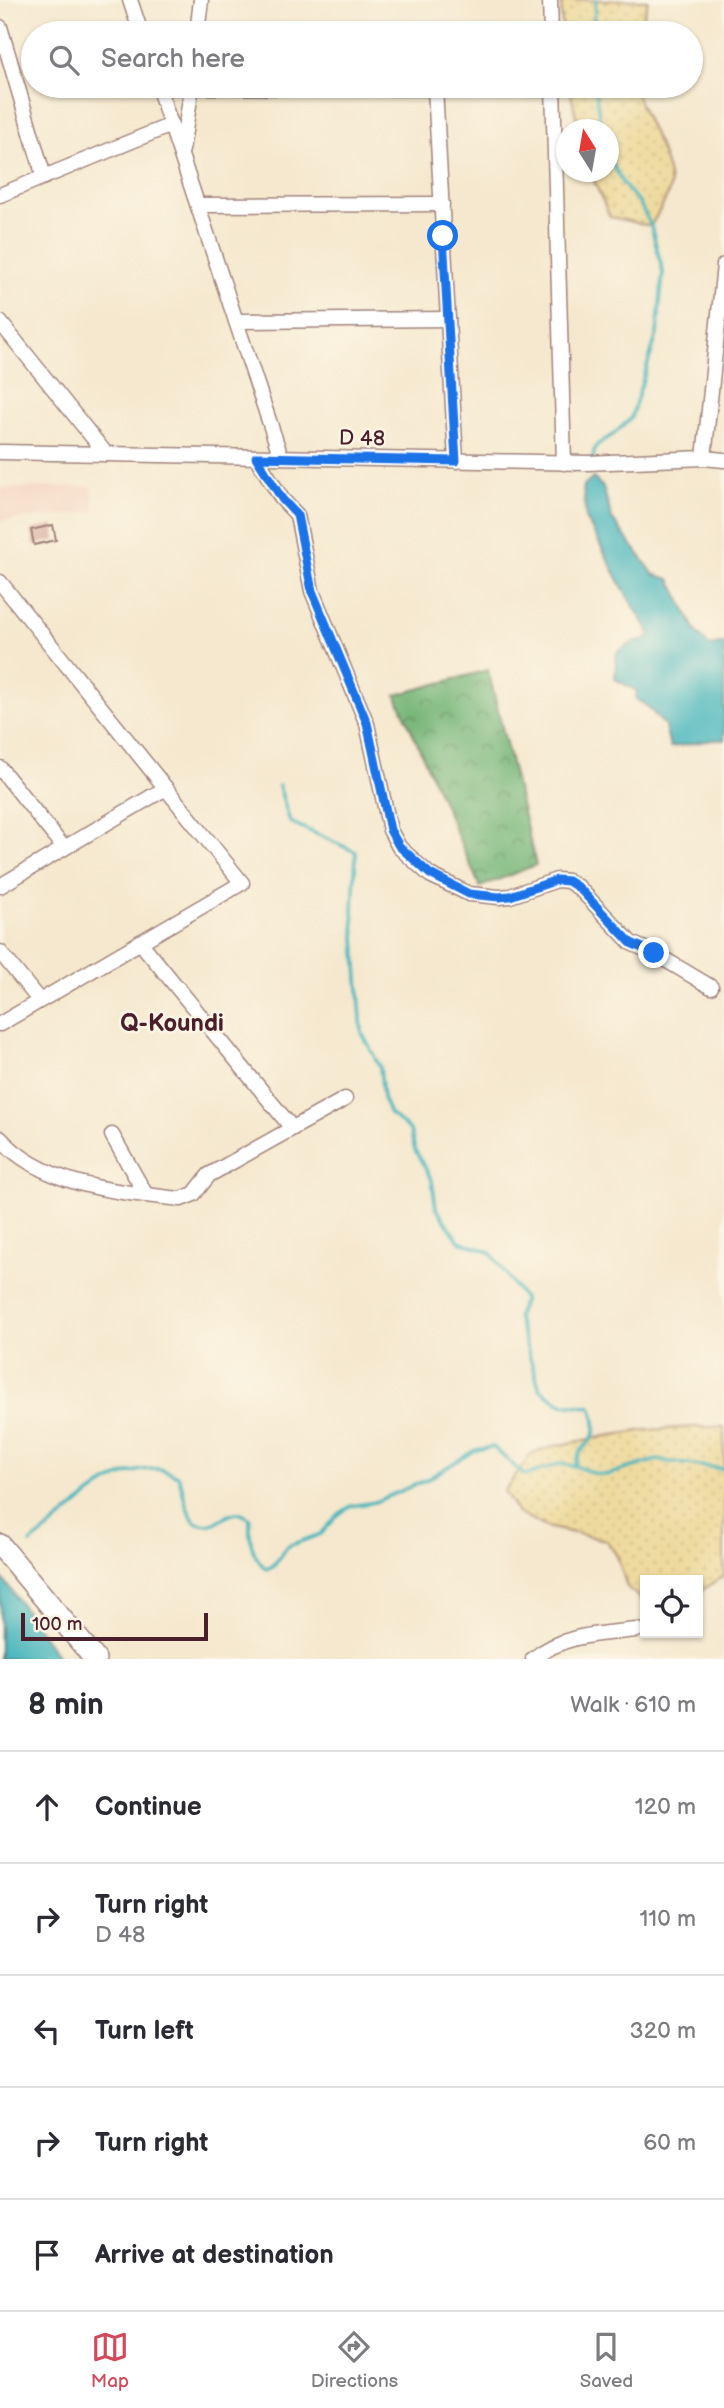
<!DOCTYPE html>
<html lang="en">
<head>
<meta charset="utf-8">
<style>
	:root { --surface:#fff; --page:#f2f2f3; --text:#2b2b33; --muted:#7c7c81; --line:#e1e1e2; --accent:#d1495b }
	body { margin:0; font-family:"Balsamiq Sans",sans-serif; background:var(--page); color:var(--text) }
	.controls { position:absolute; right:21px; bottom:21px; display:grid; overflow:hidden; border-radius:0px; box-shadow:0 2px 5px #0004 }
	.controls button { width:63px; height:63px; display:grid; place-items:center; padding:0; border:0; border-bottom:2px solid var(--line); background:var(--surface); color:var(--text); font:35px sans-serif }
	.compass { position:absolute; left:556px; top:119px; width:63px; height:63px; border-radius:50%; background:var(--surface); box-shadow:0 2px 5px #0004; rotate:349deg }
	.scale { position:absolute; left:21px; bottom:18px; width:187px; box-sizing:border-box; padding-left:7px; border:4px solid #4a1f2b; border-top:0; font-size:19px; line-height:24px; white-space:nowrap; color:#4a1f2b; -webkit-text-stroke:5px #fcf5e5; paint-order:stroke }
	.stop { position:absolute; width:21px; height:21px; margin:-16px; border:5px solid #1a73e8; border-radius:50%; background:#fff }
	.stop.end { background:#1a73e8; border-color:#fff; box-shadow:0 2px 7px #0008 }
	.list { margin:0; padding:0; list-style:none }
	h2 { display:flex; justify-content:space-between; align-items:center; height:91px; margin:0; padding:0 28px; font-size:30px }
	h2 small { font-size:23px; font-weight:400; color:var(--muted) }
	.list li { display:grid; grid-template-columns:46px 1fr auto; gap:21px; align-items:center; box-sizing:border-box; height:112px; padding:0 28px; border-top:2px solid var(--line) }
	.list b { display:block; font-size:26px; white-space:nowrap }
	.list p { margin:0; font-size:23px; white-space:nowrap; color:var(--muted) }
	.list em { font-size:23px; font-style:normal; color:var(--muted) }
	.icon { flex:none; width:38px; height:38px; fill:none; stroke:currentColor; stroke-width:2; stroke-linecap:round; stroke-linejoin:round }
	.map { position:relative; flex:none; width:724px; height:1659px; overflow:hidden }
	.search { position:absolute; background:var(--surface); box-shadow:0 2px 5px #0004; left:21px; right:21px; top:21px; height:77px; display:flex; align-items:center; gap:18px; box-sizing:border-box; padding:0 24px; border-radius:38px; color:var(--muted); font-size:26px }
	.sheet { height:651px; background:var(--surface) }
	nav { display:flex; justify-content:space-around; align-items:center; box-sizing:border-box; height:98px; border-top:2px solid var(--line); background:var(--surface); font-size:19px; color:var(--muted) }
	nav a { display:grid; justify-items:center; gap:4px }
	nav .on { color:var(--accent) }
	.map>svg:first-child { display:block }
</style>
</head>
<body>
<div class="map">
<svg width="724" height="1659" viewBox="0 0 724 1659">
	<defs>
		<pattern id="forest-crowns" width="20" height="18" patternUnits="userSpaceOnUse" patternTransform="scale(1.75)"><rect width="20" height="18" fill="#75b577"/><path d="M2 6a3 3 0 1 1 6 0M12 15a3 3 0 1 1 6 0" fill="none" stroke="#629362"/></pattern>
		<pattern id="sand-dots" width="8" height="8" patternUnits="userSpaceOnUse" patternTransform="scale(1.75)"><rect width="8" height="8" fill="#eeda9e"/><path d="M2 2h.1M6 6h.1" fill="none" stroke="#cebb88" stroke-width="1.8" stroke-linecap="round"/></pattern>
	</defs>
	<rect width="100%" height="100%" fill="#fcf5e5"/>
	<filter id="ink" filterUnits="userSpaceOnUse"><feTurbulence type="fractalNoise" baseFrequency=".0143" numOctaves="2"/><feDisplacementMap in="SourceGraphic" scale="14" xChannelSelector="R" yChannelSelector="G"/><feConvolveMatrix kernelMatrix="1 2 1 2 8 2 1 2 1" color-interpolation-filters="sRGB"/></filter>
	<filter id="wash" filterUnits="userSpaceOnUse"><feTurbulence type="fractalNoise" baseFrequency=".00686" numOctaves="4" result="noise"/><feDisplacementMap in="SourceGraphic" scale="28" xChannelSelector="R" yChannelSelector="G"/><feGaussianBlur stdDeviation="1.57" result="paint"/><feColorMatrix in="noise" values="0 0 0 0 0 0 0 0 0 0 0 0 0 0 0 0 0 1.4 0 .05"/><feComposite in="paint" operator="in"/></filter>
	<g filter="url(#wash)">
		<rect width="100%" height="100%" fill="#f5e8ce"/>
		<path fill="#f4d3c0" d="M92,486l3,26 -95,9v-33z"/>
		<path fill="url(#forest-crowns)" stroke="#606a51" stroke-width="2" d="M488,670l48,195 -56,22 -84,-192z"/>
		<g fill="url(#sand-dots)" stroke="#9c7c64" stroke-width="2">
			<path d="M562,0h86l-9,33h-76l-2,-19z"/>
			<path d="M569,86h65c6,28 41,79 35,105 -3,11 -13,24 -18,35l-41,-9 -20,-45h18v-42l-29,-1z"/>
			<path d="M697,1427h27v149l-26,17v-13h-53v23l-18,-16 -10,-31 -11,-16 -60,-13 -29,-15 -13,-21 28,-38 27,-8 48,-9 39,-6z"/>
		</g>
		<g fill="#45b5bc" stroke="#486a74" stroke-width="2">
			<path d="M593,478l10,9 9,32 38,50 3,5 17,5 27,54 13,13 14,-3v97c-18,-2 -35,6 -54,7l-5,-21 -17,-19 -12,-8 1,-8 -22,-12 2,-27 18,-11 11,-2 4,-6 -25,-41 -39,-74 -3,-31z"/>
			<path d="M0,1574l59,85h-59z"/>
		</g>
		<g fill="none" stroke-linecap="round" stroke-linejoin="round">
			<g stroke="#45b5bc" stroke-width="3.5">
				<path d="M593,33l3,-33"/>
				<path d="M595,86l6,44"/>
				<path d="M593,460l1,-9 3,-6 17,-11 17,-16 26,-84 6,-62 -12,-46 -11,-22 -17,-20 -15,-29"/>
				<path d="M279,786l11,36 66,30 -3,58 9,123 18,34 3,31 7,16 20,16 5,20 17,30 4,28 23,33 31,11 34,47 -7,18 23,72 21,15 30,3c15,39 -13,33 -16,59"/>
				<path d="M30,1543c40,-26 74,-76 127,-74 7,0 14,4 21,7 7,16 6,33 18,47 1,0 11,2 12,2 18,-3 23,-21 42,-6 -1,20 1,36 16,50l7,-3 15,-20 33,-12 18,-20 12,-8 24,-4 51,-22 49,-30 18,-3 30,27 4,1 32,-11 16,2 21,8 10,1 51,-15 67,9"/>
			</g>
		</g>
		<g id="blocks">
			<path fill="#cf998d" d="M53,525l3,15 -22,5 -3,-15z"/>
		</g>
	</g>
	<g filter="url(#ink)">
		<use href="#blocks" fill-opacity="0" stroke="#a0847c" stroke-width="2"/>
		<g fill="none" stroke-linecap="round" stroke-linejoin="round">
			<defs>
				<g id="minor">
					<path d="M130,0l11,33"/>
					<path d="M550,0l1,33"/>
					<path d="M0,27l44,150"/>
					<path d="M197,33l4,-33"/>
					<path d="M158,86l123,371"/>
					<path d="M553,86l11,377"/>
					<path d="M159,87l394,2"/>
					<path d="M435,88l21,373"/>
					<path d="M182,150l10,-64"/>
					<path d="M0,195l171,-70"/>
					<path d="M198,205l244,-1"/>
					<path d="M236,321l212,-2"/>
					<path d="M0,322l106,132"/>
					<path d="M0,452l587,11 117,-5 20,2"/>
					<path d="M256,457l26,42 15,16 15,76 55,133 23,106 9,17 31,28 39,19 30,3 11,-1 47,-16 11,1 11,7 52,55 23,10 57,34"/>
					<path d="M704,458l20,-193"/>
					<path d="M0,582l242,301 -242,141"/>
					<path d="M0,768l64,80"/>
					<path d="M0,886l166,-98"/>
					<path d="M140,942l152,186"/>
					<path d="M0,952l39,48"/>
					<path d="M112,1135l34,60"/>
					<path d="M0,1138c44,49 119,54 181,61l13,-5 15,-19 136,-76"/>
					<path d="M533,1659c30,-25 66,-25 104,-29"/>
				</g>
				<path id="highway" d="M0,1545l95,114"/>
			</defs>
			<use href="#minor" stroke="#a0847c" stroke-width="17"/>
			<use href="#highway" stroke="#a0847c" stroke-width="24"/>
			<use href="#minor" stroke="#fff" stroke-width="14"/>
			<use href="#highway" stroke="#fff" stroke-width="21"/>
		</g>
	</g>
	<g fill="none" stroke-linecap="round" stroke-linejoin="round" filter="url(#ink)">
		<path stroke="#1a73e8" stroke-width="9" d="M443,236l13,225 -200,-4 26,42 15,16 15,76 55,132 23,107 9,16 31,28 39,20 30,3 11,-1 47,-16 11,1 11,7 52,55 23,10"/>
	</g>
	<g text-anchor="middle" stroke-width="5" stroke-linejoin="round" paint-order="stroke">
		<g font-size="21" fill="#4a1f2b" stroke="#fcf5e5">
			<text transform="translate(362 438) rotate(1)" y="7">D 48</text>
		</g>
		<g font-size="24" font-weight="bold" fill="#4a1f2b" stroke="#fcf5e5">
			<text x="172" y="1031">Q-Koundi</text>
		</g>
	</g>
</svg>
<div class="controls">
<button><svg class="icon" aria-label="locate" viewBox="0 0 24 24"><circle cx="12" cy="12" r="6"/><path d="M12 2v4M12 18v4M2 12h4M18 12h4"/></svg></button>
</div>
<svg class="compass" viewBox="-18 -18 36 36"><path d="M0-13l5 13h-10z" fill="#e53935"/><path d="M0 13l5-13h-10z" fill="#7c7c81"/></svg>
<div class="scale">100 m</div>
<div class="stop" style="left:443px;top:236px"></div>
<div class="stop end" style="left:654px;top:953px"></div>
<div class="search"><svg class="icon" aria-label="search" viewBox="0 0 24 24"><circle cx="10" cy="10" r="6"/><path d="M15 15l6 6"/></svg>Search here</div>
</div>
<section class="sheet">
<h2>8 min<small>Walk · 610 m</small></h2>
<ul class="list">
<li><svg class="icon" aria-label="ahead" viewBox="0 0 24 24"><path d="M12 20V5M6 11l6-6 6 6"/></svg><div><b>Continue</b></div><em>120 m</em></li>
<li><svg class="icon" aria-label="right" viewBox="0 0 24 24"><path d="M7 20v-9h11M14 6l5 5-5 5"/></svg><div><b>Turn right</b><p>D 48</p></div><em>110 m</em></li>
<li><svg class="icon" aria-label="left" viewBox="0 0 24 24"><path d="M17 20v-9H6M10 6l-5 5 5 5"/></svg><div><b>Turn left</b></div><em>320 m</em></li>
<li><svg class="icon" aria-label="right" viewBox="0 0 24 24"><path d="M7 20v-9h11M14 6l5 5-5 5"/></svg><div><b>Turn right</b></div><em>60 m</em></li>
<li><svg class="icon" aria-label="arrive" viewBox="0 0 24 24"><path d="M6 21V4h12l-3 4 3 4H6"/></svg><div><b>Arrive at destination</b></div></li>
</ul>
</section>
<nav>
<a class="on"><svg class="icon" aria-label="map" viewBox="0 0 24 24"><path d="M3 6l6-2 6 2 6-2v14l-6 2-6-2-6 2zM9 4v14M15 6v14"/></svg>Map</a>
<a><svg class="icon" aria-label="directions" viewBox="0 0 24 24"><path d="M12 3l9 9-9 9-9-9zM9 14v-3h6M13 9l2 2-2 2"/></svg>Directions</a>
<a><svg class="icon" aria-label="saved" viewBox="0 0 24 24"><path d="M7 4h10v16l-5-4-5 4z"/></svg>Saved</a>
</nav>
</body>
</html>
